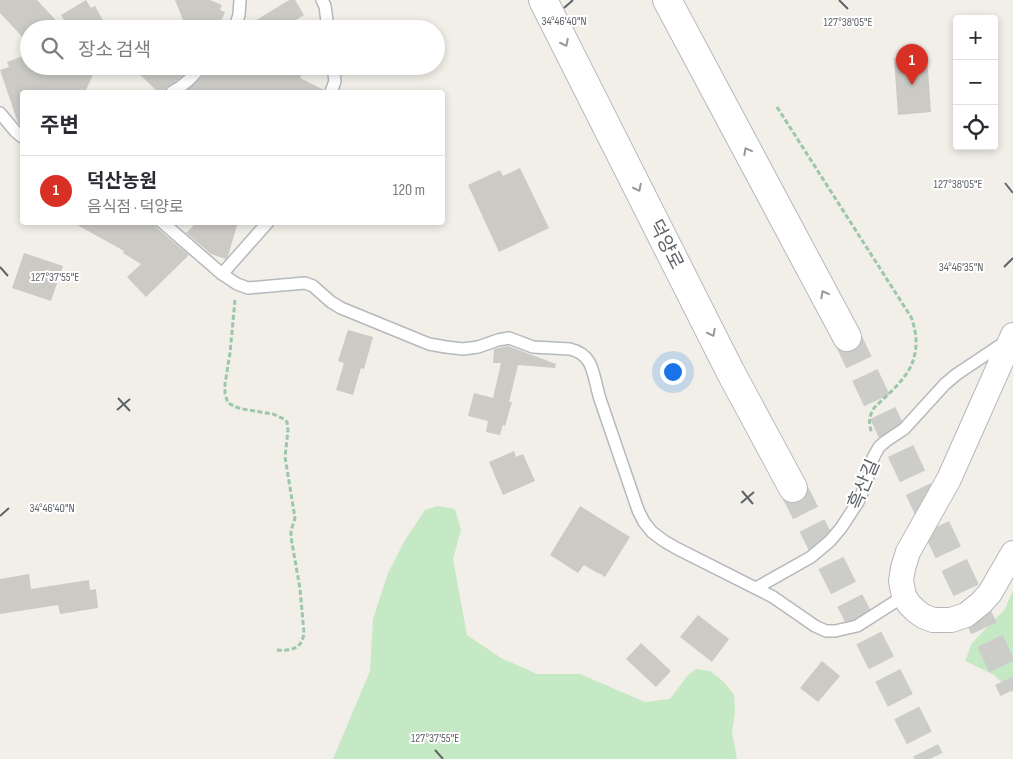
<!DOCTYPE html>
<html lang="ko">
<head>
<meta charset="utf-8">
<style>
	:root { --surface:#fff; --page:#f7f7f7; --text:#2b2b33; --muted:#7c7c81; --line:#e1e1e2; --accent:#d93025 }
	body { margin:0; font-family:"Sofia Sans Condensed","Noto Sans KR",sans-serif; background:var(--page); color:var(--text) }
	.controls { position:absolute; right:15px; top:15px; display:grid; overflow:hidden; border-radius:5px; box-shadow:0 2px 8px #0003 }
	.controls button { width:45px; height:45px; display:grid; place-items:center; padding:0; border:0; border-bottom:1px solid var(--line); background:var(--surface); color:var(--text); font:25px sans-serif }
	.you { position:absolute; left:672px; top:371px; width:18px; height:18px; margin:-12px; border:4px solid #fff; border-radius:50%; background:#1a73e8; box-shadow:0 0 0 8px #1a73e833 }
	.badge { display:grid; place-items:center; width:32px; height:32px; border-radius:50%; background:var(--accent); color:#fff; font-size:16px; font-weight:700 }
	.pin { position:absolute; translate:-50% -41px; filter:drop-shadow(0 1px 2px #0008) }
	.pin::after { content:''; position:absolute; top:26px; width:18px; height:15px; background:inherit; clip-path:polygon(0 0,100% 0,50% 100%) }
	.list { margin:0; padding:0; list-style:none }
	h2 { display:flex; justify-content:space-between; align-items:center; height:65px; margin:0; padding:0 20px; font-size:21px }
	h2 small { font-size:16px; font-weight:400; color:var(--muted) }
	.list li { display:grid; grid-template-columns:32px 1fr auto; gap:15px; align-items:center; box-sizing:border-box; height:70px; padding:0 20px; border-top:1px solid var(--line) }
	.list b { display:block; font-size:19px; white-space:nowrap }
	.list p { margin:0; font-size:16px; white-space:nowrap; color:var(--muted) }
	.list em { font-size:16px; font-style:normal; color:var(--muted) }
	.icon { flex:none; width:28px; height:28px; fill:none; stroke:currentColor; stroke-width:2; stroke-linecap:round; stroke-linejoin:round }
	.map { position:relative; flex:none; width:1013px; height:759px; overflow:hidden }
	.search { position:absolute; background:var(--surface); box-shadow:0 2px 8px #0003; left:20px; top:20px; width:425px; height:55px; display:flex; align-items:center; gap:12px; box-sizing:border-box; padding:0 18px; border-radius:28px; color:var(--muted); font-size:19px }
	.panel { position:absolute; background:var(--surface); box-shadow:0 2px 8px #0003; left:20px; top:90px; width:425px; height:135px; border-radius:5px }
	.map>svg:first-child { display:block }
</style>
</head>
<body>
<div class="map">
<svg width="1013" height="759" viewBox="0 0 1013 759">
	<rect width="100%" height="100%" fill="#f1efe8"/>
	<g fill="#c5e8c5">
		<path d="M437,506l18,3 6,21 -8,29 14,76 34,23 36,16h43l65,28 25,-3 18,-24 8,-6 14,2 14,11 10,13 1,17 -3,20 5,27h-404l37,-88 3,-52 15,-46 17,-33 20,-30z"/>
		<path d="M1013,590v103l-19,-18 -29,-14 7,-18 33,-34z"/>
	</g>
	<g fill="#cccac5">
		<path d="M0,0h37l27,29h-35v15l-29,-31z"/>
		<path d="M86,0l5,8 4,-2 13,23h-39l-8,-14z"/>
		<path d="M175,0h35l12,5 -2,5 5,2 -7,17h-14l-21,-9z"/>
		<path d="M289,0h6l9,15 -23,14h-39z"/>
		<path d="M29,54v12h68l-12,26h-63v35l-4,-4 -18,-53 9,-3 -2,-5z"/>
		<path d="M927,55l4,57 -33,3 -4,-57z"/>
		<path d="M131,66h61l-12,12 -14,10 -1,4h-7z"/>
		<path d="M209,66h97l-6,12 24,12v2h-139l19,-17 4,-4z"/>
		<path d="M520,168l29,60 -50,24 -31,-67 32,-15 3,6z"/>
		<path d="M72,222h82l3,6 32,27 -43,42 -19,-20 14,-13 -18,-11 1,-2z"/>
		<path d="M197,222h41l-10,34 -2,3 -15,-5 -25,-21z"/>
		<path d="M24,253l39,13 -12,35 -39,-13z"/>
		<path d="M348,330l25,7 -9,32 -3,-1 -8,27 -17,-5 8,-27 -6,-2z"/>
		<path d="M508,346l48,18 -1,4 -37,-3 -9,37h3l-7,24 -2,-1 -3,10 -14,-3 2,-11 -20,-5 6,-23 19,5 8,-35h-8l1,-14z"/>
		<path d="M514,451l2,6 7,-3 12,27 -32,14 -14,-33z"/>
		<path d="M580,506l50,31 -25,40 -6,-4v1l-15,-9 -6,8 -28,-18z"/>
		<path d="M29,574l2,15 58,-9 1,10 6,-1 2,19 -38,6 -2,-9 -58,9v-35z"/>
		<path d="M698,615l31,24 -17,23 -32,-25z"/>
		<path d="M641,643l30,28 -15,16 -30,-28z"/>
		<path d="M822,661l18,15 -22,26 -18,-14z"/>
	</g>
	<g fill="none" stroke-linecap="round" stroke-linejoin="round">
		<g stroke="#ccccc8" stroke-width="28" stroke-dasharray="28 14" stroke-linecap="butt">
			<path d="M847,337l166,353"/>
			<path d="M793,488l137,271"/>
		</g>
		<defs>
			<g id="lane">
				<path d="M322,0l3,6 3,23"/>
				<path d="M234,29l5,-14 1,-15"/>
				<path d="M172,92c12,-6 21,-16 30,-26"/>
				<path d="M331,92l4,-11 -2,-15"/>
				<path d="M0,113l15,18 7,6"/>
				<path d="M162,222l60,52 15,10 11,4 57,-5 8,3 18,16 10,6 88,36 17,3 17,2 15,-2 20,-7 11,-2 24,9 37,2c8,2 15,6 19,13 6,11 7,25 11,37 13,37 25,74 38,111l6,12 8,10 12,9 12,7 97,49 42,29 11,5h9l22,-5 47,-30"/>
				<path d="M222,274l46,-52"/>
				<path d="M756,588l55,-31 19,-16 11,-13 17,-26 8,-18 7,-26 6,-11 7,-6 18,-12 41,-45 12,-10 48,-32"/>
			</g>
			<path id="street" d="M1013,335l-64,144 -41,73 -5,16 -2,13 3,15 5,8 7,7 7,5 10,4h18l15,-5 15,-12 9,-10 23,-40"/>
			<g id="secondary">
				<path d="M543,0l187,371 63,117"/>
				<path d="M667,0l180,337"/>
			</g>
		</defs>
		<use href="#lane" stroke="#b5b8bc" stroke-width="14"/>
		<use href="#street" stroke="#b5b8bc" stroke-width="26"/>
		<use href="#secondary" stroke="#b6babf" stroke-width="30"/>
		<g stroke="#9cc7a9" stroke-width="3" stroke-dasharray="5 2.5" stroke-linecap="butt">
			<path d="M777,107l134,210c8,20 7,43 -7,60 -8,11 -20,21 -30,31 -5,8 -6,16 -2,25"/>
			<path d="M235,300l-5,53 -5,31v10l3,9 8,4 6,2 31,5 11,5 3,3 1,8 -3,27 10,61 -4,13v6l9,52 4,44c-2,16 -13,18 -27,17"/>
		</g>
		<use href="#lane" stroke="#fff" stroke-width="11"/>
		<use href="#street" stroke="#fff" stroke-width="24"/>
		<use href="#secondary" stroke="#fff" stroke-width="28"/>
	</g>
	<defs><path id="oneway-chevron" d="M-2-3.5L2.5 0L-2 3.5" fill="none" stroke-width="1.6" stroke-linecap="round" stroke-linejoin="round" transform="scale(1.25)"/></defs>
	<g stroke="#979a9d">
		<use href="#oneway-chevron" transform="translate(565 43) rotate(63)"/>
		<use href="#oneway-chevron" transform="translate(747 151) rotate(-118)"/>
		<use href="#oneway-chevron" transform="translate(638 188) rotate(63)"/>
		<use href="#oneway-chevron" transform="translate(824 294) rotate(-118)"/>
		<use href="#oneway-chevron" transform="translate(712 333) rotate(63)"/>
	</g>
	<path fill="none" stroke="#5f6368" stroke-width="2" d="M839,0l9,9M564,8l9,-8M1005,183l8,10M0,267l8,9M1004,267l9,-9M118,398l12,13M117,410l13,-11M742,491l11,13M741,503l13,-11M0,516l9,-8M435,750l8,9"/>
	<g text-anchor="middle" stroke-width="4" stroke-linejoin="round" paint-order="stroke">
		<g font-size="19" fill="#5f6368" stroke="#fff">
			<text transform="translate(667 244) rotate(63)" y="7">덕양로</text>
			<text transform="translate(863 484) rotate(-67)" y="7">흑산길</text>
		</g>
	</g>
	<g font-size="12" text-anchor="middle" fill="#5f6368" stroke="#fff" stroke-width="4" stroke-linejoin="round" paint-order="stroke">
		<text x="564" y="25">34°46'40"N</text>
		<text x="848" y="26">127°38'05"E</text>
		<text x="958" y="188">127°38'05"E</text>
		<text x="961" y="271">34°46'35"N</text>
		<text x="55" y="281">127°37'55"E</text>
		<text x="52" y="512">34°46'40"N</text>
		<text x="435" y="742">127°37'55"E</text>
	</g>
</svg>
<div class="controls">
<button>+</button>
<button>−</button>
<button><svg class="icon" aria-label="locate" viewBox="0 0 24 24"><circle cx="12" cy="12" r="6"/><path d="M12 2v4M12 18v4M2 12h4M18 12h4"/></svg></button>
</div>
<div class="you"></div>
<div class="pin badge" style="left:912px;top:85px">1</div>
<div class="search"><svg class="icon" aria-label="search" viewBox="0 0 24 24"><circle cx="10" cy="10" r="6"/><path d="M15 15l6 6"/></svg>장소 검색</div>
<section class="panel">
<h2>주변<small></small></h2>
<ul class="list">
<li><span class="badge">1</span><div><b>덕산농원</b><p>음식점 · 덕양로</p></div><em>120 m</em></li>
</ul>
</section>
</div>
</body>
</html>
